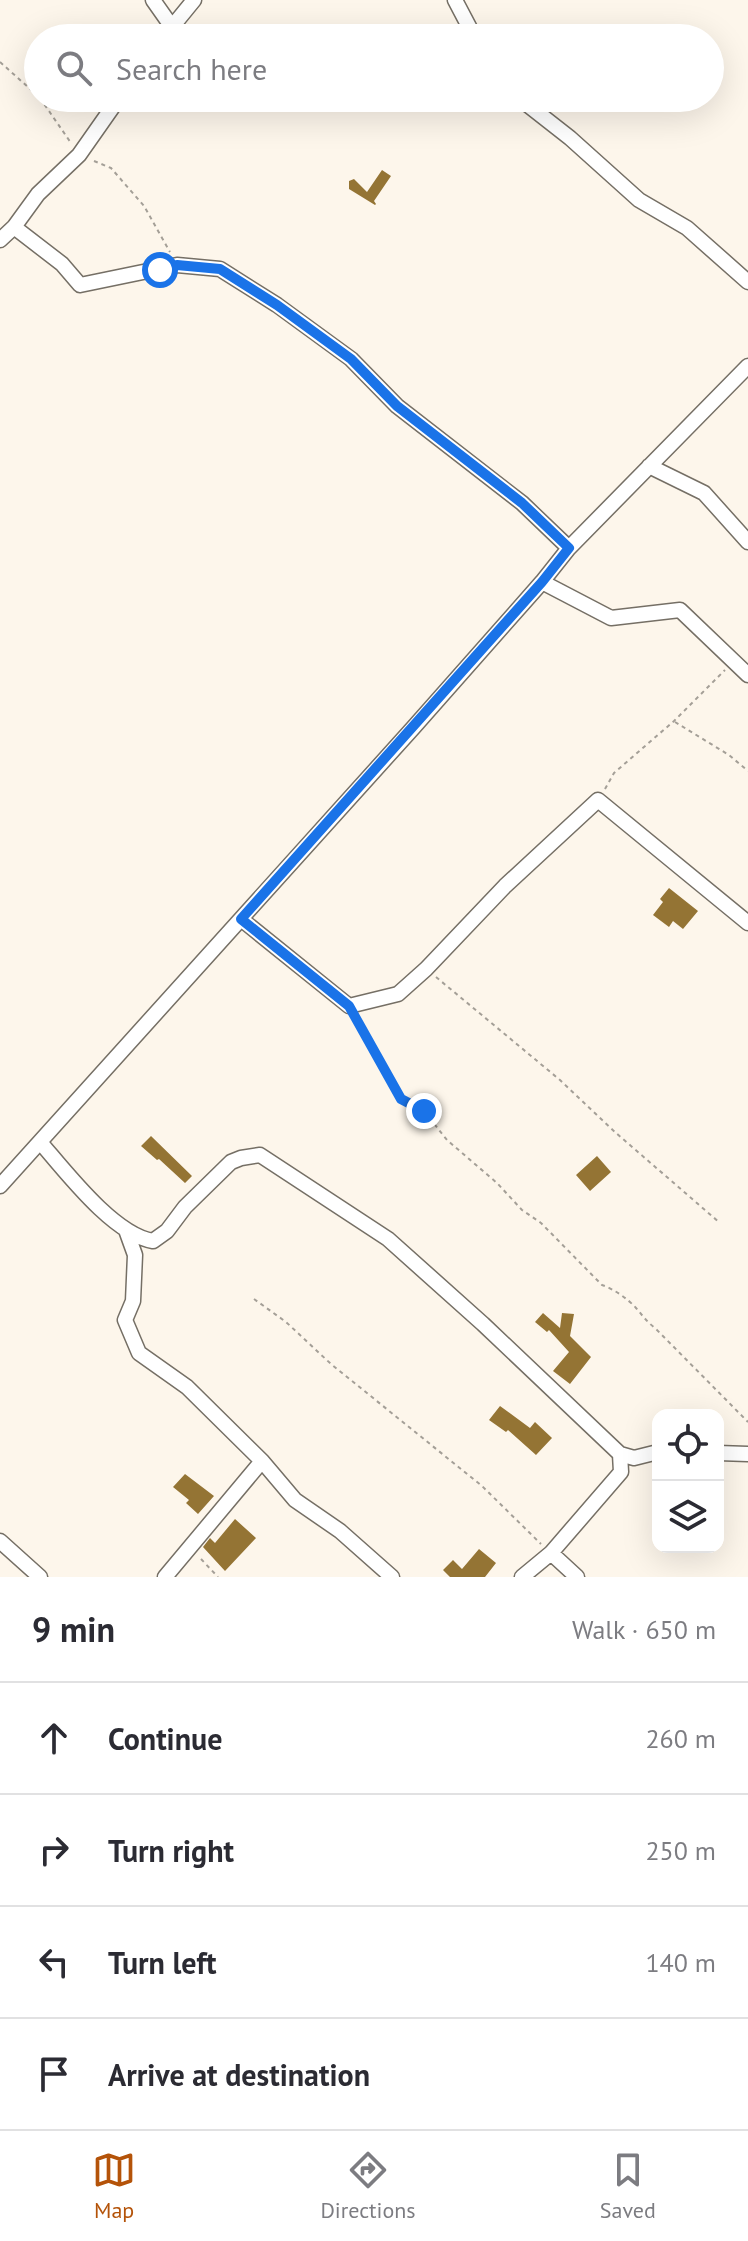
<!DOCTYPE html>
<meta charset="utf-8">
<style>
body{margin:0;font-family:"PT Sans",sans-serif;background:#f2f2f3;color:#2b2b33}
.controls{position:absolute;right:24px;bottom:24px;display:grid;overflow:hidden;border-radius:16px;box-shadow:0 8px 32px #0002}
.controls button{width:72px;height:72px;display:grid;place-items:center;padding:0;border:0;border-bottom:2px solid #e1e1e2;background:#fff;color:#2b2b33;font:40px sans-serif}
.stop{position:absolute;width:24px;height:24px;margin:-18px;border:6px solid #1a73e8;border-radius:50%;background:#fff}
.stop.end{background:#1a73e8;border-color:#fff;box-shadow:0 2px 8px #0008}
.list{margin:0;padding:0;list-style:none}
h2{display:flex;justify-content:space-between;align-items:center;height:104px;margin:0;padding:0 32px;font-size:34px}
h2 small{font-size:26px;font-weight:400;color:#7c7c81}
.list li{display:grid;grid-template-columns:52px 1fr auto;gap:24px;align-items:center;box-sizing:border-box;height:112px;padding:0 32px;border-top:2px solid #e1e1e2}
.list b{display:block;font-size:30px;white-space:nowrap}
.list em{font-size:26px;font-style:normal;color:#7c7c81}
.icon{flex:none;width:44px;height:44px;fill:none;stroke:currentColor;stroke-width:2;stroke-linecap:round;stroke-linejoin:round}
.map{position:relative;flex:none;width:748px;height:1577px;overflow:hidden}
.search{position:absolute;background:#fff;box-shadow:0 8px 32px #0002;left:24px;right:24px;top:24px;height:88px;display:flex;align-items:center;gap:20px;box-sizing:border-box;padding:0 28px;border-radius:44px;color:#7c7c81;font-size:30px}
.sheet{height:552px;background:#fff}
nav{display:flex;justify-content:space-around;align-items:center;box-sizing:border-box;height:112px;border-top:2px solid #e1e1e2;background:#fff;font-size:22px;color:#7c7c81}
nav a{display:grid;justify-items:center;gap:4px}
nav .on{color:#b45309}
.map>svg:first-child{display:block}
.building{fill:#947434}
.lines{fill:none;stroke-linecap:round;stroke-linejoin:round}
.street-casing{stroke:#756f65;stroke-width:17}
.path{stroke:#a49f97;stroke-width:2;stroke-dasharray:4 4;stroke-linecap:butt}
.street{stroke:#fff;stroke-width:14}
.route{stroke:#1a73e8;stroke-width:10}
</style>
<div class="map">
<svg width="748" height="1577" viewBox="0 0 748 1577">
<rect width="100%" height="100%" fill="#fdf6eb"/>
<path class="building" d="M382,170L391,176L374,201L376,204L375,205L349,189V181L354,179L367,192Z
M669,888L698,911L683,929L673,921L669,927L653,915L663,902L660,899Z
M151,1136L192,1176L185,1183L159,1159L157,1160L141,1146Z
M597,1156L611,1172L590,1191L576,1175Z
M543,1313L560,1328L562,1313L574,1314L570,1336L591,1357L570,1384L553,1371L569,1352L549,1330L547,1332L535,1322Z
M500,1406L530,1428L535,1422L552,1438L536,1455L508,1430L506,1432L489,1420Z
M185,1474L214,1496L198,1514L186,1503L189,1500L173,1487Z
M235,1519L256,1538L225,1571L203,1547L210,1538L215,1543Z
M479,1549L496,1563L485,1577H450L443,1570L453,1560L462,1569Z"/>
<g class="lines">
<g class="street-casing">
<path id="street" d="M153,0L172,27
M455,0L475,38
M163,38L194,0
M519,98L570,138L639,200L687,228L748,282
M14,227L62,264L80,285L177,265L220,269L277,305L351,359L397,406L522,503L569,548
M0,240L14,227L38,194L79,155L119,98
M649,466L704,493L748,542
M542,582L611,618L680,610L748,675
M241,919L349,1006L398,994L426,969L505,886L598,800L748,923
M40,1142C66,1172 114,1235 153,1241L167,1231L185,1207L231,1162L241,1158L260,1155L388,1239L483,1324L620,1454L634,1458L658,1452
M0,1186L413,728L542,582L569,548L748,366
M126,1230L135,1255L133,1301L125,1320L139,1353L187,1387L262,1461L295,1500L340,1531L392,1577
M718,1453L748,1454
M0,1541L40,1577
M551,1553L577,1577
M165,1577L262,1461
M522,1577L551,1553L621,1472L620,1454"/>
</g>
<path class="path" d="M0,62L38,96
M40,98L71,143
M94,161L111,168L144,206L170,252
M675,722L729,755L748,771
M605,789L614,773L674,721L725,670
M436,977L560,1080L616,1133L720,1223
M355,1018L401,1099L424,1111L447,1140L497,1183L522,1210L541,1223L602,1285C614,1289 628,1299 636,1308C643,1316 646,1321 655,1328L748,1422
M254,1299L286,1322L331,1364L482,1486L541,1544
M201,1559L218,1577"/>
<use href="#street" class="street"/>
</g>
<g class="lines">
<path class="route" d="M160,270L177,265L220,269L277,305L351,359L397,406L522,503L569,548L542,582L241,919L349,1006L401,1099L424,1111"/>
</g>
</svg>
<div class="controls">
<button><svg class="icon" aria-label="locate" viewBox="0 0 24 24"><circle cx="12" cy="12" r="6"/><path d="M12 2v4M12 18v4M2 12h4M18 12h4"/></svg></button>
<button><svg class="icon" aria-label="layers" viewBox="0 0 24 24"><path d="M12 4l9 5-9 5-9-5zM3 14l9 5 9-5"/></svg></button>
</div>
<div class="stop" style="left:160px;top:270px"></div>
<div class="stop end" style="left:424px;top:1111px"></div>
<div class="search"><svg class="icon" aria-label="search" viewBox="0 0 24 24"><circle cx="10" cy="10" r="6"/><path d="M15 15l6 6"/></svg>Search here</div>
</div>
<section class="sheet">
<h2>9 min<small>Walk · 650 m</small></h2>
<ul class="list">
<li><svg class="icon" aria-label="ahead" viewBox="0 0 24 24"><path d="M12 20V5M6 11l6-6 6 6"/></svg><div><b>Continue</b></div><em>260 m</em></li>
<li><svg class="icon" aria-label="right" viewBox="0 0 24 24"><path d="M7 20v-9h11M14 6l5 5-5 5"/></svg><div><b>Turn right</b></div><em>250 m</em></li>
<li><svg class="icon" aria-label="left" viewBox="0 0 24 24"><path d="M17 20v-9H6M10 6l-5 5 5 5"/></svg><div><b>Turn left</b></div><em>140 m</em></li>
<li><svg class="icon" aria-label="arrive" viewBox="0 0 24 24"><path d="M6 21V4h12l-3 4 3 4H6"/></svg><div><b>Arrive at destination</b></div></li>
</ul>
</section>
<nav>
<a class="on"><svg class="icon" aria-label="map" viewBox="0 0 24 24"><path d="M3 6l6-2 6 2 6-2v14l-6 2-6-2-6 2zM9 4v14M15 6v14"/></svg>Map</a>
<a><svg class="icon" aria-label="directions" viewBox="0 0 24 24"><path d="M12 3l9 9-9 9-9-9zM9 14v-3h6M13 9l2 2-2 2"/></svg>Directions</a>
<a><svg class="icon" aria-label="saved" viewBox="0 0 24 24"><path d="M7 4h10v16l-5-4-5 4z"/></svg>Saved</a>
</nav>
